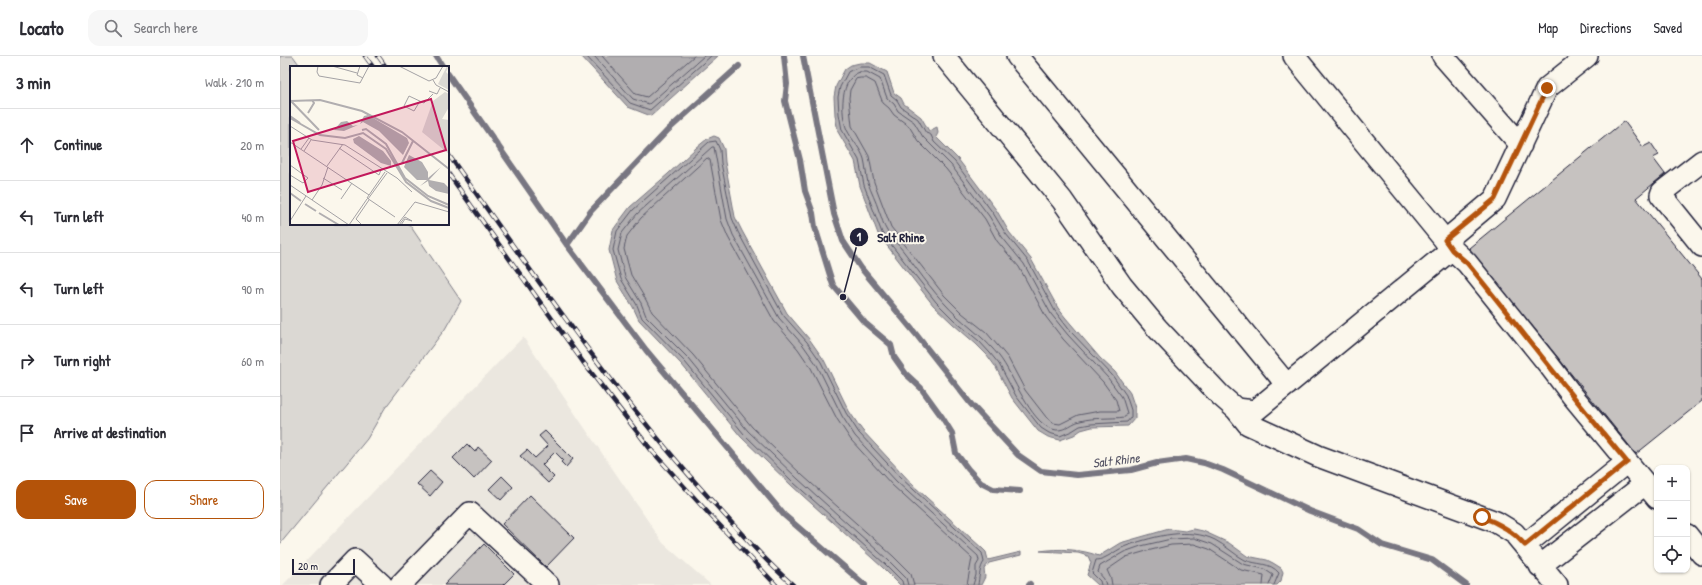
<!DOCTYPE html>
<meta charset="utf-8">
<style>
body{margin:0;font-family:"Patrick Hand",sans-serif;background:#f7f7f7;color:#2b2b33}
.controls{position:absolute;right:12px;bottom:12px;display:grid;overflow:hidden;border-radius:8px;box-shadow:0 1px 3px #0004}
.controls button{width:36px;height:36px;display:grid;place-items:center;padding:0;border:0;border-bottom:1px solid #e1e1e2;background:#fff;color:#2b2b33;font:20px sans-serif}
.scale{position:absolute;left:12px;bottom:10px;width:63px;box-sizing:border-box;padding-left:4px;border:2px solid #22223b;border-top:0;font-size:11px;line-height:14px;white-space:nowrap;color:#22223b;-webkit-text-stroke:3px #fbf7ec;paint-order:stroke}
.stop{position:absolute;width:12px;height:12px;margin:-9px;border:3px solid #b45309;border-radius:50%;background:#fff}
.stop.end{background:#b45309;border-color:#fff;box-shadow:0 1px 4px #0008}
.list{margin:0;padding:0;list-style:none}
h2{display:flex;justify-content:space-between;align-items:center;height:52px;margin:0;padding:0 16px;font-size:17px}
h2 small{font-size:13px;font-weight:400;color:#7c7c81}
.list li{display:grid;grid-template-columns:26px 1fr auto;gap:12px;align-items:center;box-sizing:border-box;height:72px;padding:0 16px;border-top:1px solid #e1e1e2}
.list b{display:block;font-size:15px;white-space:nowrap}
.list em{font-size:13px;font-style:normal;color:#7c7c81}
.actions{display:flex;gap:8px;padding:12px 16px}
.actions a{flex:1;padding:9px 0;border:1px solid #b45309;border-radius:12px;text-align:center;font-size:14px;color:#b45309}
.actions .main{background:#b45309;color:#fff}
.icon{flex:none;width:22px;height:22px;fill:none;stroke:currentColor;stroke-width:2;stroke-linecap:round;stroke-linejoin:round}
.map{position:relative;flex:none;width:1422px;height:529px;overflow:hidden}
header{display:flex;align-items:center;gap:24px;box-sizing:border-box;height:56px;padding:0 20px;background:#fff;border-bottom:1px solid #e1e1e2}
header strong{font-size:19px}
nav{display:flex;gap:22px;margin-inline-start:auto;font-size:14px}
.search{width:280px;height:36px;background:#f7f7f7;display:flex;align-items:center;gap:10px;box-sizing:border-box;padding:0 14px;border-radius:12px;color:#7c7c81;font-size:15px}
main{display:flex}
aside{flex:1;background:#fff}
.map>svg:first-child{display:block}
.built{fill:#ebe7df}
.green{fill:#dbd8d3;stroke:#7e7d87}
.water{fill:#b1aeb0;stroke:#787681}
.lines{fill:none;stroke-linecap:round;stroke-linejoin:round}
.shore{stroke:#5b5a6a;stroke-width:1}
.stream{stroke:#787681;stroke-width:6}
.building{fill:#c6c2c0;stroke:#22223b}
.minor-casing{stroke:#22223b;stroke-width:24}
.minor{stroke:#fbf7ec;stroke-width:21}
.rail-casing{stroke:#22223b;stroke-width:4.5}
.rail{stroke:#fbf7ec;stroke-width:3;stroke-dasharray:9;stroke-linecap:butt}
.route{stroke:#b45309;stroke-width:5}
.labels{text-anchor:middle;stroke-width:4;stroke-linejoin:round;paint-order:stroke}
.water-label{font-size:13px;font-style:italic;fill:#545364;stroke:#fbf7ec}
.inset-river{fill:none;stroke:#b1aeb0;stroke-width:2}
.inset-road{fill:none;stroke:#a4a2a5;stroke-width:1}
.view{fill:#c2185b;fill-opacity:0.15;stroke:#c2185b;stroke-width:2}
.inset-edge{fill:none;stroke:#22223b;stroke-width:2}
.leader{fill:none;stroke:#22223b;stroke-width:1.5}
.callout-dot{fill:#22223b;stroke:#fbf7ec;stroke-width:1.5}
.mark-label{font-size:12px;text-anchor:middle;font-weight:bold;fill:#fff}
.callout-label{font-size:13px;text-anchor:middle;font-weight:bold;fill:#22223b;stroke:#fbf7ec;stroke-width:4;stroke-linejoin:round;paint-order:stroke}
</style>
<header>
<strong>Locato</strong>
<div class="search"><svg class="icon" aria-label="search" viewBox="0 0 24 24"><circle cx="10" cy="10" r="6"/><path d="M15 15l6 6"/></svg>Search here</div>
<nav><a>Map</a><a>Directions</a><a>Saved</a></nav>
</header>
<main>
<aside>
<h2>3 min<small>Walk · 210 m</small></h2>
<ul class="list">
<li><svg class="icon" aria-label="ahead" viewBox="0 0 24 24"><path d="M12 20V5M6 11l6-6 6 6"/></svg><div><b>Continue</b></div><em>20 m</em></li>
<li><svg class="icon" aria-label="left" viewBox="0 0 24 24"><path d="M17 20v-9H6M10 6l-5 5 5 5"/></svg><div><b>Turn left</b></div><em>40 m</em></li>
<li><svg class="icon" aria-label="left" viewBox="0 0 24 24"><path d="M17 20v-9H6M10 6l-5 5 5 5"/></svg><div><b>Turn left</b></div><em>90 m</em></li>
<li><svg class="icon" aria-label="right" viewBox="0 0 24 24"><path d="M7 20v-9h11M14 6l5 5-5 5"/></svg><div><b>Turn right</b></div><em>60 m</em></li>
<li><svg class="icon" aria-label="arrive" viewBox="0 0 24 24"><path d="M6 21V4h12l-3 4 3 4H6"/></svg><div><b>Arrive at destination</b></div></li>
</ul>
<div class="actions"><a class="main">Save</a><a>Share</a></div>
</aside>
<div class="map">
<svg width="1422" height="529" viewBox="0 0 1422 529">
<rect width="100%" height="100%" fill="#fbf7ec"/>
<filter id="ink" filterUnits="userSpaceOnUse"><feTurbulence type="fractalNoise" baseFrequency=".025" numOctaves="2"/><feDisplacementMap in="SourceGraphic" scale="8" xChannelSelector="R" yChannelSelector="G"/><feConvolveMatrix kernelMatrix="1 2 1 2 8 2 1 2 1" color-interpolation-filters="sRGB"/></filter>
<g filter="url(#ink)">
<path class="built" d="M243,281L383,487L431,529H3Z"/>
<path class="green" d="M0,0H13L21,11H11V168H129L181,245L165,273L105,352L87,383L0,488Z"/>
<path class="water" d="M301,0H438L371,60L348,51Z
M580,7H590L607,16L614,37L621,42L624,48L641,61L649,75L657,71L658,77L656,81L678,103L717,155L729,176L751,203L778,252L785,261L820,302L835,316L850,337L855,352V362L848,370L812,371L801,374L794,379L780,384L768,381L758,375L732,342L715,310L707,299L696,288L673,268L653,249L598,178L580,130L575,105L558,76L555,59L554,41L556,30L565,13L571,9Z
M434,80L439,82L444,93L445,106L455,161L462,175L507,257L530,284L544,304L569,355L582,374L635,431L703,493L706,496L708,504L741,496V499L709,507L704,513L705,521L701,529H620L602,511L512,430L461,381L402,309L359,264L353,251L337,225L329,194L333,174L338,167L350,151L388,118L416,92L427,83Z
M889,473L905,475L914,473L923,475L949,487L967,500L987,504L993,507L1001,512L1003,516L1001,525L997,529H818L807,519L811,507L808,500L798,497L760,495C779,492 801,493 819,500L840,487Z"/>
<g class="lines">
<path class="shore" d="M306,0L350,47L370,54L431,0
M314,0L353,43L369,48L424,0
M322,0L356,38L367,41L414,0
M580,11H589L604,19L611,39L617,44L621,51L638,63L646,77L651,79L654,86L675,106L713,157L726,178L748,205L775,255L791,276L832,319L846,339L851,354V361L847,366L811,368L800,370L792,375L780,380L769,377L761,372L736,340L719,308L710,297L699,285L675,265L656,246L602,177L584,129L579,104L562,74L559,58L558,41L560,31L568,16Z
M580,16H587L600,23L607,42L614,48L618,55L634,66L643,81L671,109L709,160L722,181L744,208L771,258L788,279L828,322L842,341L847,357L845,361C830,363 815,361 800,365C789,368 784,377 772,373C749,365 734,319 719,300C706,284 693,274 678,261C657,242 641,218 624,196C618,188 612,183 607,175C603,169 602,162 599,155C596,145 591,136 588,127C586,119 586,111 584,103C581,93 572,84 567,74C560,58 560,21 580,16Z
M581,22H586L595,27L603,47L609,52L614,59L629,70L638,85L666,113L705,163L717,185L739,211L766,261L783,283L823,326L836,344L839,355H820L798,359L780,368L773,367L766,361L745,334L728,302L718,290L706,276L682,257L664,239L611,171L594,126L589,100L572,70L569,42L570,34L576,23Z
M623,529L622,525L605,508L514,427L464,378L405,306L362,262L357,249L341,223L333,194L337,175L353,154L429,86L436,85L440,94L441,107L452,162L458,176L503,259L527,286L541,306L566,357L579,377L620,421L702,497L704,506C700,511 699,522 698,529
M628,529L626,522L608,504L518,423L468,375L409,303L366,260L361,247L345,221L338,194L342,177L357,158L432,91H434L447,163L453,179L499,262L523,289L537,309L562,360L575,380L616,425L698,500L699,505L696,510V519L693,529
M634,529L631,518L613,500L522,419L472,371L413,299L372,256L366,244L351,219L344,193L347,180L361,162L427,102L430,104L441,164L448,181L494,265L518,293L531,312L557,363L571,384L612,429L692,502L687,529
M821,529L820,525L812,517L816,504C826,504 838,492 849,489C875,480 909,471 935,484C945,489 955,499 965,504C977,509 990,506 999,517L994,529
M826,529L824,523L818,516L820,510L844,496L861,490L891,483L914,482L932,488L963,508L984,513L993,519L989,529
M832,529L831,523L827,514L846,501L863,496L891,489L914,488L929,493L961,514L984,519L983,529"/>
<path class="stream" d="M156,0L163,11
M504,0L507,28L505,45L520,104L525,135L533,157L535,171L553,229L585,267L611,289L614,301L626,318L641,332L662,361L672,377L676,397L688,413L701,427L713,433L740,435
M523,0L554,158L563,185L581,212L635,277L690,347L738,399L761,415L797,419L851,414L877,407L906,403L924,407L943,414L1030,455L1078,473L1102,489L1152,504L1186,529
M168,18L287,189L366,294L504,459L585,529
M287,189L311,155L388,74L459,10
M749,529L750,528"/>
</g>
<path class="building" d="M1344,65L1363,91L1371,87L1379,99L1373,102L1385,118L1356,142L1422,223V345L1356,398L1189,192Z
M265,375L293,403L286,411L281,406L283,404L275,396L262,409L274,421L268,427L240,400L247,394L255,402L268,390L259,380Z
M187,388L195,396L198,391L212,404L194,423L173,402Z
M150,415L162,426L150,440L137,428Z
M222,420L233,431L221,444L209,433Z
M250,439L294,482L266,511L222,468Z
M204,488L234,518L223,529H164Z"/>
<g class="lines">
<g class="minor-casing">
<path id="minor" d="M664,0L782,144L842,230L877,272L940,339L956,353L968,368L1038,400L1216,466L1234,477L1277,529
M737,0L1007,329
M1014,0L1172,193L1187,207L1269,309L1291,338L1377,442
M1163,0L1241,89
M1422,105L1382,136L1381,139L1422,190
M1165,185L1215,143L1267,32L1307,0
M956,353L975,355L1172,193
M1407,479L1422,498
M1245,489L1347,406
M1260,510L1365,428
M51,529L75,504L102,529
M120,529L190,457L268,529"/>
</g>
<use href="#minor" class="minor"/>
<g class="rail-casing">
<path id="rail" d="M85,0L93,11
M98,0L106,11
M168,98C250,213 329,330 423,435C452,467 481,501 513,529
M168,117L303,306L372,395L430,459L496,529"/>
</g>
<use href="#rail" class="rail"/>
</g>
</g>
<g class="lines" filter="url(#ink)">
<path class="route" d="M1202,461C1219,467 1233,475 1245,489L1347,406C1292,341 1241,273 1187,207L1172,194L1165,184L1215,143L1267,32"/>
</g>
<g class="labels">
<g class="water-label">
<text transform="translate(836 404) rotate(-7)" y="5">Salt Rhine</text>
</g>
</g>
<g transform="translate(10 10)">
<rect width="159" height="159" fill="#fbf7ec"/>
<path d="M157,0H159L156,6L159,9V24L148,18ZM155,26L159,28V41L152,53L159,54V88L132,66L143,35Z" fill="#dbd8d3"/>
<path d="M78,49L117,72L119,77L113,89L89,65L73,56L70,58L74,50ZM57,55L63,60L68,59L54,65L44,64L51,56ZM69,70L93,85L101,95V100L91,97L64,77L63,73ZM119,89L132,96L138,106V112L151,101L139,114L154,117L159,122V128L146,125L139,120L138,115L130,120L137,114H127L114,101Z" fill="#b1aeb0"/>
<path class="inset-river" d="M0,34L29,64M1,35L30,34L72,45L112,66L159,103M18,47L24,37L22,34M0,50L10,57M0,52L30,69L55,72L73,67L96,83L116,116L141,135L159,142M72,64L76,63L96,78L115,112L138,130L159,139M112,97L123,75M0,127L11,135M15,138L26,145M29,147L49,159"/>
<path class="inset-road" d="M28,0L27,6L29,10L70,17L79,0M42,0L67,7M70,0L67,9L73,12M109,0L139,15L146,12L153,0M143,14L146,19L159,26M139,25L147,28L150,22M130,35L124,45L114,40L119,30L134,37L143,28M0,60L22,74L55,79L107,112L122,126M0,76L79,129M49,82L89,109L91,104M11,83L19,72M14,85L21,74M37,100L53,78M95,106L77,132L105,151M0,109L13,117L18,112L0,99M33,112L52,124M0,119L59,159M51,133L62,117M78,133L97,107M22,134L32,119L38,101M0,155L16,130M59,159L77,133M72,159L66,153L79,134M107,159L125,136L159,146M109,159L115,151L122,155L115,153L111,159"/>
<path class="view" d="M141,33L156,84L18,126L3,75Z"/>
<rect width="159" height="159" class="inset-edge"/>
</g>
<path class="leader" d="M563 241L579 181"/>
<g class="callout-dot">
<circle cx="563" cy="241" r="4"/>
<circle cx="579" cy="181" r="10"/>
</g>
<g class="mark-label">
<text x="579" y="185">1</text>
</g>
<g class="callout-label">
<text x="621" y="186">Salt Rhine</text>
</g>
</svg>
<div class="controls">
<button>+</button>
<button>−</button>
<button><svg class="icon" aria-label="locate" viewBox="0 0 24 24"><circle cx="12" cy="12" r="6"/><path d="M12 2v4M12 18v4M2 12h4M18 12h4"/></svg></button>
</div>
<div class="scale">20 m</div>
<div class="stop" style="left:1202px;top:461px"></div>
<div class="stop end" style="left:1267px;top:32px"></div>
</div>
</main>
